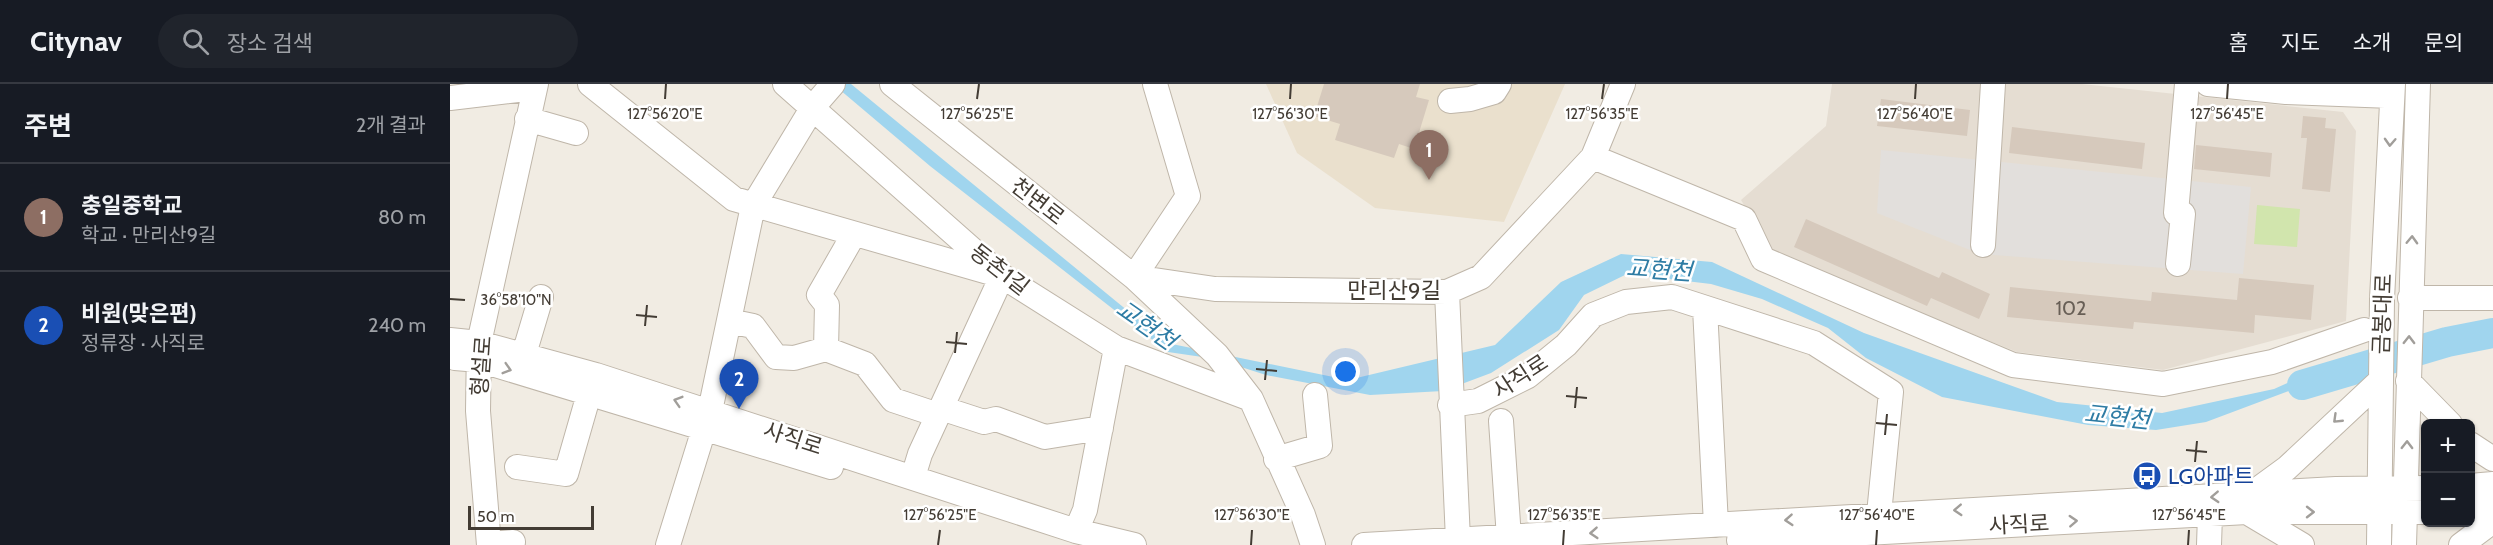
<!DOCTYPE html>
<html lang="ko">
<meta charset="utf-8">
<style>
body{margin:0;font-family:Cabin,"Noto Sans KR",sans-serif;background:#20242c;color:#f1f3f6}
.controls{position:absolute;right:18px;bottom:18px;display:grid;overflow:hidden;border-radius:9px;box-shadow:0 2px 4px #0004}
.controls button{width:54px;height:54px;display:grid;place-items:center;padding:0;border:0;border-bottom:2px solid #363941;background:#171b24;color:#f1f3f6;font:30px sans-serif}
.scale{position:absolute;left:18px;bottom:15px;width:126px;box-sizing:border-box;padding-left:6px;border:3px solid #433c34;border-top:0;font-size:16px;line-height:21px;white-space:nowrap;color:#433c34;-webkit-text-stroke:4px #fff;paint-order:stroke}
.you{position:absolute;left:896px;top:288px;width:21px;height:21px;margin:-15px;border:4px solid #fff;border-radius:50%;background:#1a73e8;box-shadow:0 0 0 9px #1a73e833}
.badge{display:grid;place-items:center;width:39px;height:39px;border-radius:50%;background:#0f766e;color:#fff;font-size:20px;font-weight:700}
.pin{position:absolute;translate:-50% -50px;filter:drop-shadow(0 2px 3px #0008)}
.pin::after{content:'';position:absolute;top:32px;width:21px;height:18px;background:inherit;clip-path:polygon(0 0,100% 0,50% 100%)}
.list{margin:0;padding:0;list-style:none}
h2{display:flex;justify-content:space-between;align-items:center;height:78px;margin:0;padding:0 24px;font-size:26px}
h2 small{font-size:20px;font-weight:400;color:#9ea1a6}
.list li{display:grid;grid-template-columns:39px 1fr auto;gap:18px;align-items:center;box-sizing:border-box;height:108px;padding:0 24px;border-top:2px solid #363941}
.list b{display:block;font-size:22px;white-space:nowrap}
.list p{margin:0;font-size:20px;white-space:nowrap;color:#9ea1a6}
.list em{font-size:20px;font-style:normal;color:#9ea1a6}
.icon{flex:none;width:33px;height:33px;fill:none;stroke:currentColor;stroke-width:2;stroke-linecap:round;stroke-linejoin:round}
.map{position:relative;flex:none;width:2043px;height:461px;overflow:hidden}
header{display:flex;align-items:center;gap:36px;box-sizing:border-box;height:84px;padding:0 30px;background:#171b24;border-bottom:2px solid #363941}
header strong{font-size:28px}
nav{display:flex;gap:33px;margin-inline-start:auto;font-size:21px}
.search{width:420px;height:54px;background:#20242c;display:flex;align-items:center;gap:15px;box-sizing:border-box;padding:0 21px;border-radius:33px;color:#9ea1a6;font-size:22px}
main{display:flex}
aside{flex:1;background:#171b24}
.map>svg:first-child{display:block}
.residential{fill:#e5ddd2}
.education{fill:#eae0cd}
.green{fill:#d1e5ad}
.parking{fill:#e2dfdc}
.water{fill:#a0d5ee}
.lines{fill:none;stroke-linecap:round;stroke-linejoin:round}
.river{stroke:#a0d5ee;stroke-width:30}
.building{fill:#d6c9bc}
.minor-casing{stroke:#bfb6a9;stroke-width:26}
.minor{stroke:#fff;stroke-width:24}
.oneway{stroke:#a19e9a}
.ticks{fill:none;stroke:#433c34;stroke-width:2}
.labels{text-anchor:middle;stroke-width:5;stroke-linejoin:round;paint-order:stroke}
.number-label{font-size:20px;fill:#685f56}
.street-label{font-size:22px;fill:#433c34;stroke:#fff}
.transit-label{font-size:22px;fill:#164399;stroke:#fff;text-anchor:start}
.water-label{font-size:24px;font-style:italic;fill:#2e7ca4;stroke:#fff}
.ticks-label{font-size:15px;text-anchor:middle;fill:#433c34;stroke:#fff;stroke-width:5;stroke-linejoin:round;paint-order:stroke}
</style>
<header>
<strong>Citynav</strong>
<div class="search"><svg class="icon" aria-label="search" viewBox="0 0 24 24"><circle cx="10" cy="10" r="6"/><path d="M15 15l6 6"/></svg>장소 검색</div>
<nav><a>홈</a><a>지도</a><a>소개</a><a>문의</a></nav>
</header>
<main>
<aside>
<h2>주변<small>2개 결과</small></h2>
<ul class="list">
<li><span class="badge" style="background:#8d6e63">1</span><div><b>충일중학교</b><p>학교 · 만리산9길</p></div><em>80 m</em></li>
<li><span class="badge" style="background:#1a4fb4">2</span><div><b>비원(맞은편)</b><p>정류장 · 사직로</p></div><em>240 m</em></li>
</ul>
</aside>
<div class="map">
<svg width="2043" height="461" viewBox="0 0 2043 461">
<rect width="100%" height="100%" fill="#f1ece3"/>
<path class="residential" d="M1382,0H1632L1893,28L1906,47L1896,237L1713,286L1567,268L1323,169L1291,116L1376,42Z"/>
<path class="education" d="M816,0H1115L1054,138L925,124L847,69Z"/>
<path class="green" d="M1807,121L1850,125L1847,163L1804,160Z"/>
<path class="parking" d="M1431,66L1801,103L1793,190L1530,170L1427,129Z"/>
<path class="water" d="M383,0H401L717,259L898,296L1045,261L1111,198L1171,170L1262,178L1414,249L1607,318L1712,329L1824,305L1900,271L1887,295L1855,301L1756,338L1706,346L1638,341L1492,313L1416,274L1378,244L1312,215L1261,200L1177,190L1134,211L1109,246L1041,289L993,307L920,311L816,291L766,275L718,268L480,82Z"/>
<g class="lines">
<path class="river" d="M1852,301L1997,258L2043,249"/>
</g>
<path class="building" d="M874,0H970L966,13L979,16L964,65L949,60L944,74L885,56L890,40L864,32Z
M1431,15L1520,26L1517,52L1427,42Z
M1853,32L1876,34L1875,44L1886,45L1880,108L1852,105L1857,54H1851Z
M1562,43L1695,59L1692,85L1559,69Z
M1746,61L1822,69L1820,93L1744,85Z
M1356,135L1489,194L1492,188L1540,210L1529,235L1481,214L1477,222L1344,163Z
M1789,194L1864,201L1861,236L1805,231L1804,249L1684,238L1683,245L1557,233L1560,203L1701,217L1702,208L1787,216Z"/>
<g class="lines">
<g class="minor-casing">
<path id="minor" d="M140,0L284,115L552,192L470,370L463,393
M335,0L552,192L666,264L801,315
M442,0L684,193L767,271L801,315L853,431L863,461
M705,0L738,112L684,193L765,205L997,208L1031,193L1143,73L1173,0
M1758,0L1836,8L1942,12
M0,14L85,4
M1000,17L1020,15L1044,8L1049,0
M77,35L126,49
M1143,73L1294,135L1313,175L1563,281L1713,300L1822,278L1914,246
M1726,129L1737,0
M1533,161L1543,0
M1728,180L1733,130
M997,208L1008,456
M1960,214H2043
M1255,224L1266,441
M279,237L303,242L326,273L344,274L376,265L377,221L369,211L404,150
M0,256L29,259L146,291L626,447L684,461
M376,265L415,280L443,316L488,331
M74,270L91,213
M5,274L29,276L381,383
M1958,297L2000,340
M1000,321L1028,317L1078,292L1116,261L1143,231L1176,218L1222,213L1364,259L1441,308L1429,430
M491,324L534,338L546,335L595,353L651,344
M260,327L303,122L363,23L383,0
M1051,337L1059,454
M2020,360L2043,375
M826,375L870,362L865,311
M67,383L116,390L139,310
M2020,402L2043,400
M1800,411L1837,384L1931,296
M2020,424L2043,422
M1800,430L1852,461
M626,447L635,426L666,264
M1289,456L1797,428H1976
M39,460L63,458
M39,461L28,327L29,259L86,0
M218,461L254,345
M914,461L1886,405L1976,404
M1759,461L1760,431
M1929,461L1932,215L1943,0
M1954,461L1968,0
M2011,461L2043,437"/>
</g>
<use href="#minor" class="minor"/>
</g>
<defs><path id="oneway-chevron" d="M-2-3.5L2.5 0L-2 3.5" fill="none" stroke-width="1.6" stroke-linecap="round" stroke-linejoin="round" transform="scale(1.5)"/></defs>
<g class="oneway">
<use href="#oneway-chevron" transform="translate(1940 58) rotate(93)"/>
<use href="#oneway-chevron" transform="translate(1962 156) rotate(-88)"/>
<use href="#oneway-chevron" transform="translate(1959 256) rotate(-89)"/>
<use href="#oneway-chevron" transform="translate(57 285) rotate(17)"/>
<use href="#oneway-chevron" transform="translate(228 317) rotate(-163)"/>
<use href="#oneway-chevron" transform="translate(1887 335) rotate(136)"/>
<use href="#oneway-chevron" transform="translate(1957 361) rotate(-89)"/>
<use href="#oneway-chevron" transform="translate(1765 413) rotate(177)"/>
<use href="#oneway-chevron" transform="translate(1508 426) rotate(177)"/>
<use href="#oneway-chevron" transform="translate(1860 428)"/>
<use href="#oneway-chevron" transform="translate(1339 436) rotate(176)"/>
<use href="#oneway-chevron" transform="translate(1623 437) rotate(-3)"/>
<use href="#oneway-chevron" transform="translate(1144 449) rotate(176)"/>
</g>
<path class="ticks" d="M215,15L216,0M527,15L529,0M840,15L841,0M1152,15L1154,0M1465,15L1466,0M1777,15L1778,0M0,215L15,216M186,231L207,233M195,242L197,221M496,258L517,260M505,269L507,248M806,285L827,287M815,296L817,276M1116,312L1137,314M1125,324L1127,303M1426,339L1447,341M1435,351L1437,330M1736,366L1757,368M1745,378L1747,357M488,461L490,446M801,461L802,446M1113,461L1114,446M1426,461L1427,446M1738,461L1739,446"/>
<defs>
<g id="bus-disc" transform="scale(1.5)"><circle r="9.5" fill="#1a4fb4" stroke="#fff"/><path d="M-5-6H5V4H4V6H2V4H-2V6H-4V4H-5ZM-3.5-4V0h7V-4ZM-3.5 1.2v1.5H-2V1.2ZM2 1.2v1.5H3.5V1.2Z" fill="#fff"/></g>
</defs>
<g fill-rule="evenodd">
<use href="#bus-disc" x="1697" y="392"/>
</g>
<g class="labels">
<g class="number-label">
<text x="1621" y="231">102</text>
</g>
<g class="street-label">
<text transform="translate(588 117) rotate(38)" y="8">천변로</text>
<text transform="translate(550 185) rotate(38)" y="8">동촌1길</text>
<text x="944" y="214">만리산9길</text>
<text transform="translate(1932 230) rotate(-88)" y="8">금봉대로</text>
<text transform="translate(31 282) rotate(-86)" y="8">형설로</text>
<text transform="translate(1070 292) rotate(-33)" y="8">사직로</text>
<text transform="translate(343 354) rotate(18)" y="8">사직로</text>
<text transform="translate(1569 440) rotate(-3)" y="8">사직로</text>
</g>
<g class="transit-label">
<text x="1718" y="400">LG아파트</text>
</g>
<g class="water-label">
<text transform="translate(1209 186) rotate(4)" y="8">교현천</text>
<text transform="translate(696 241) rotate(35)" y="8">교현천</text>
<text transform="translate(1667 333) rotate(6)" y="8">교현천</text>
</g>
</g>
<g class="ticks-label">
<text x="215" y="35">127°56'20"E</text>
<text x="527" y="35">127°56'25"E</text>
<text x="840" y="35">127°56'30"E</text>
<text x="1152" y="35">127°56'35"E</text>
<text x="1465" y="35">127°56'40"E</text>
<text x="1777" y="35">127°56'45"E</text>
<text x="66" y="221">36°58'10"N</text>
<text x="490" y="436">127°56'25"E</text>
<text x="802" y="436">127°56'30"E</text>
<text x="1114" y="436">127°56'35"E</text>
<text x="1427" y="436">127°56'40"E</text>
<text x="1739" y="436">127°56'45"E</text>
</g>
</svg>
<div class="controls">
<button>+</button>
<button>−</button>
</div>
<div class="scale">50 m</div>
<div class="you"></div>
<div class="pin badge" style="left:979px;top:96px;background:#8d6e63">1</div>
<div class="pin badge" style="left:289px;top:325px;background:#1a4fb4">2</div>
</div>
</main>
